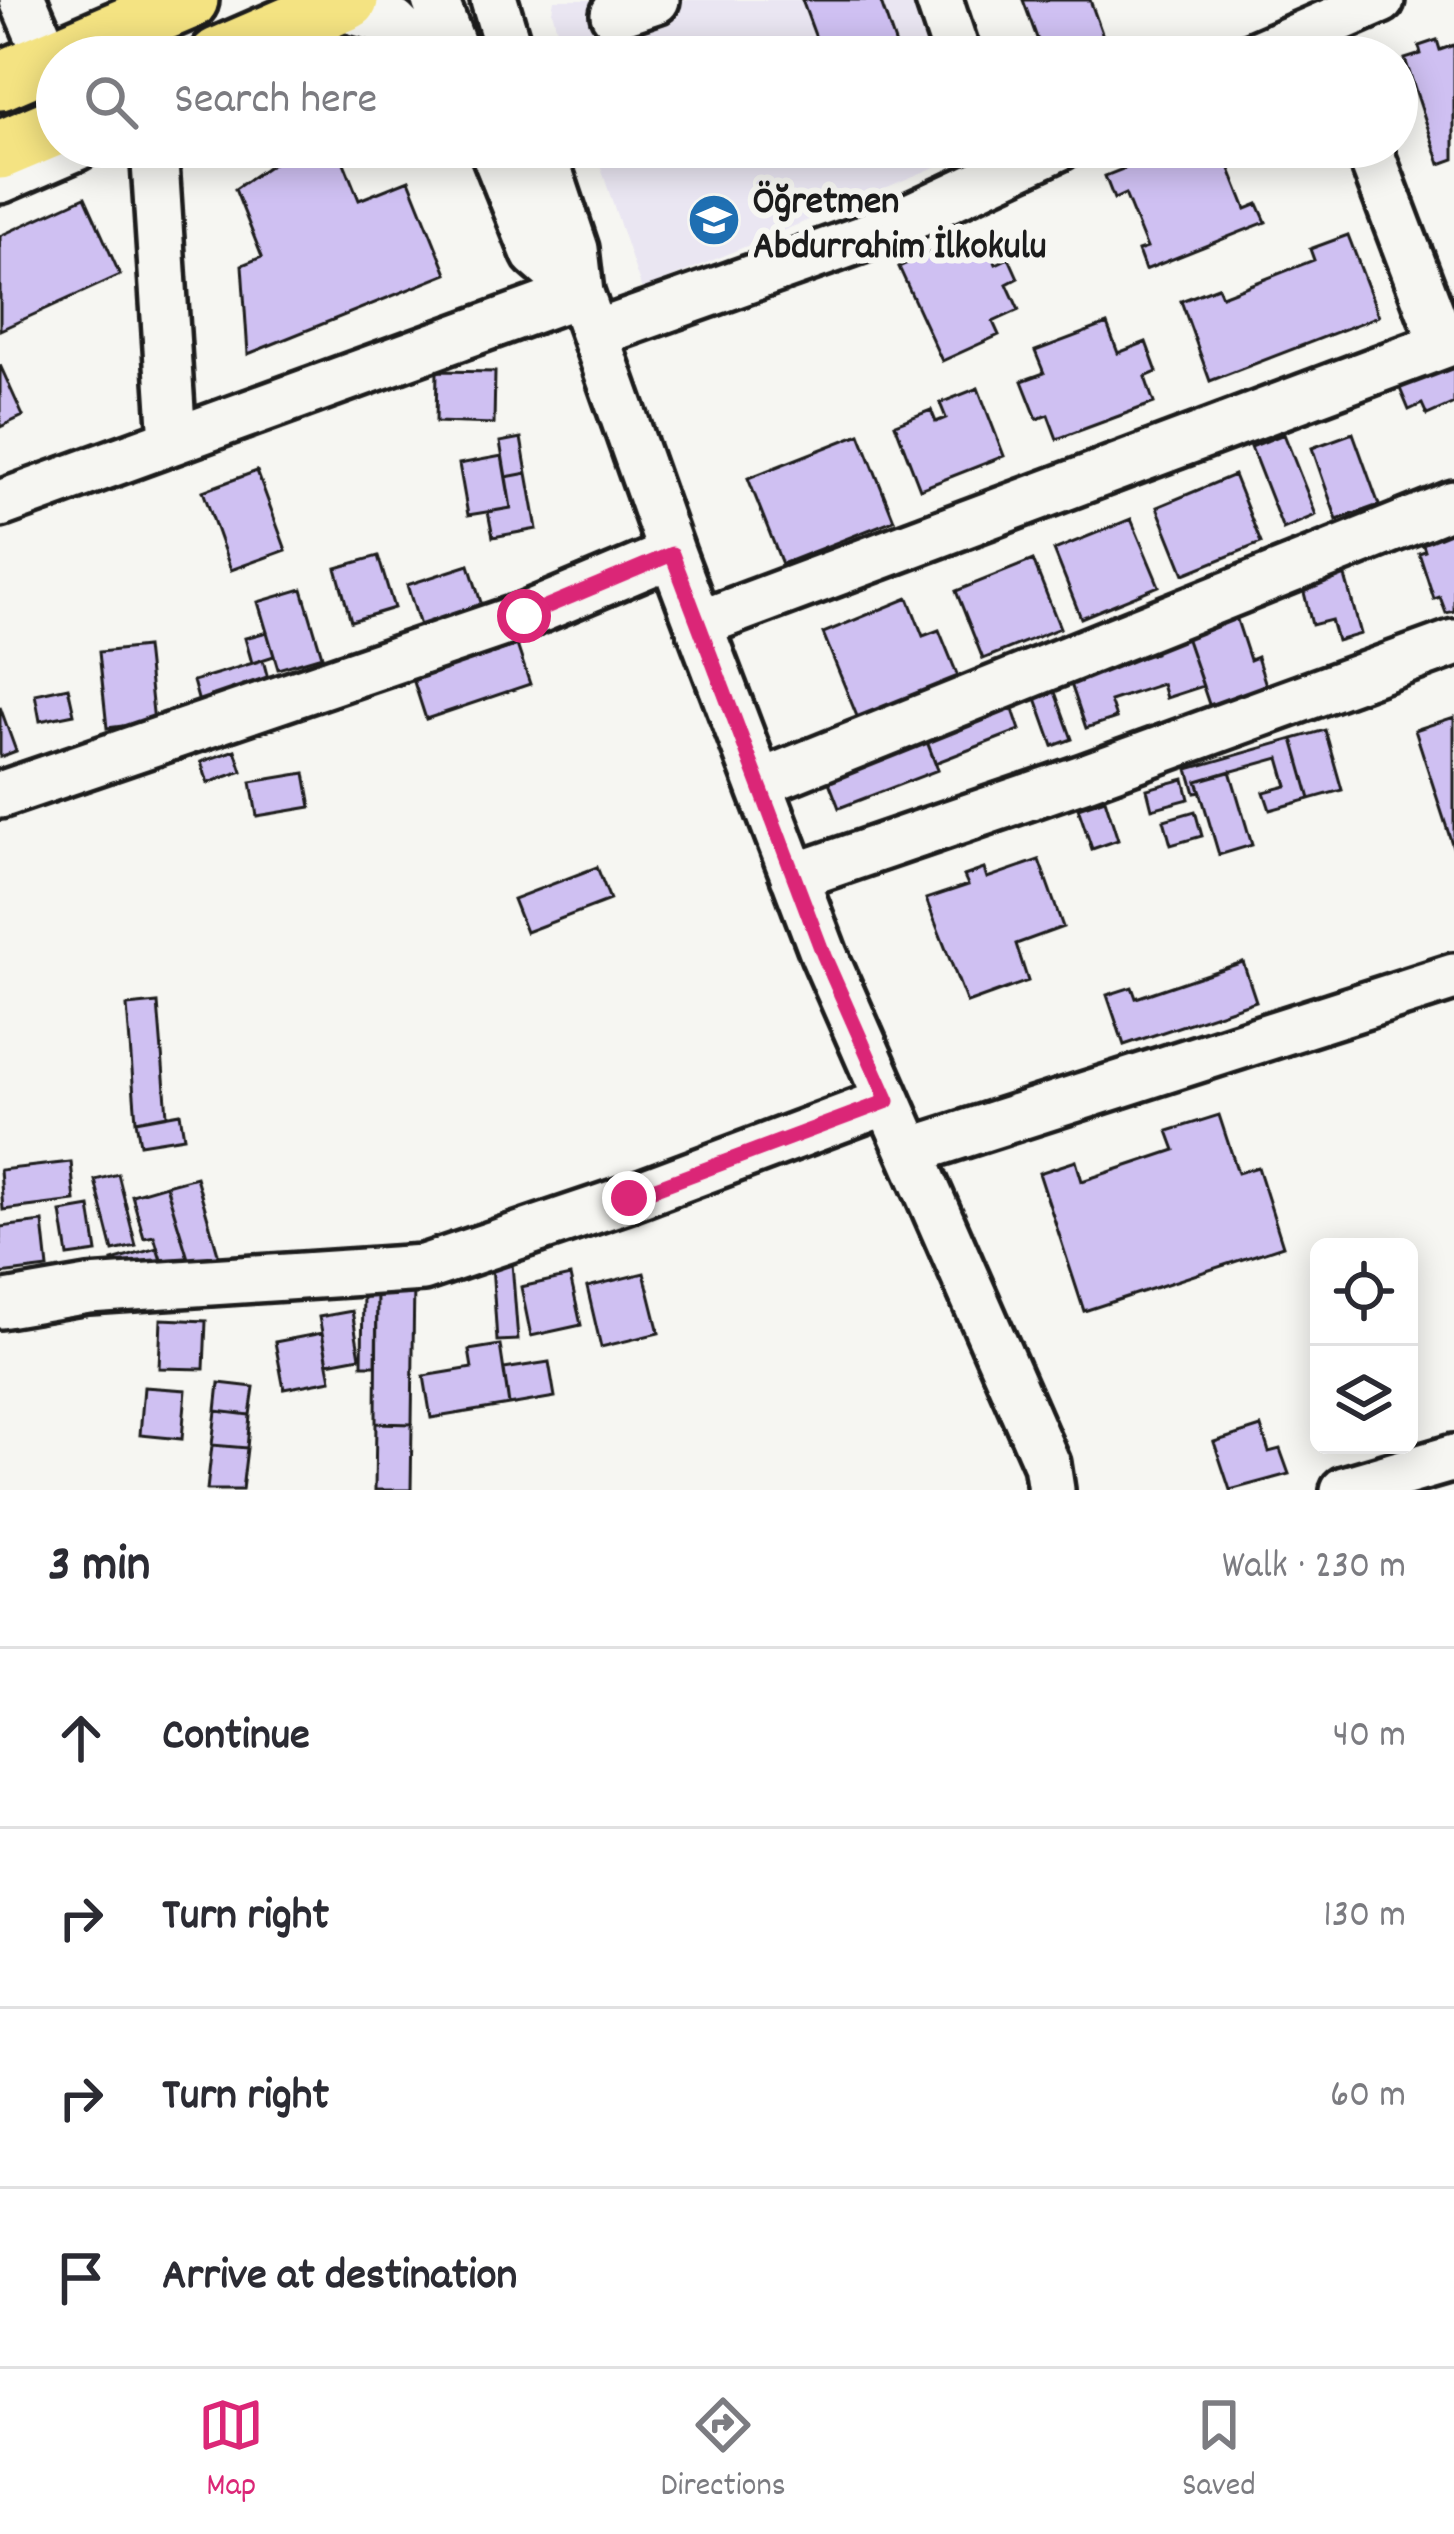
<!DOCTYPE html>
<meta charset="utf-8">
<style>
body{margin:0;font-family:Dekko,sans-serif;background:#f2f2f3;color:#2b2b33}
.controls{position:absolute;right:36px;bottom:36px;display:grid;overflow:hidden;border-radius:18px;box-shadow:0 6px 30px #0003}
.controls button{width:108px;height:108px;display:grid;place-items:center;padding:0;border:0;border-bottom:3px solid #e1e1e2;background:#fff;color:#2b2b33;font:60px sans-serif}
.stop{position:absolute;width:36px;height:36px;margin:-27px;border:9px solid #db2777;border-radius:50%;background:#fff}
.stop.end{background:#db2777;border-color:#fff;box-shadow:0 3px 12px #0008}
.list{margin:0;padding:0;list-style:none}
h2{display:flex;justify-content:space-between;align-items:center;height:156px;margin:0;padding:0 48px;font-size:51px}
h2 small{font-size:39px;font-weight:400;color:#7c7c81}
.list li{display:grid;grid-template-columns:78px 1fr auto;gap:36px;align-items:center;box-sizing:border-box;height:180px;padding:0 48px;border-top:3px solid #e1e1e2}
.list b{display:block;font-size:45px;white-space:nowrap}
.list em{font-size:39px;font-style:normal;color:#7c7c81}
.icon{flex:none;width:66px;height:66px;fill:none;stroke:currentColor;stroke-width:2;stroke-linecap:round;stroke-linejoin:round}
.map{position:relative;flex:none;width:1454px;height:1490px;overflow:hidden}
.search{position:absolute;background:#fff;box-shadow:0 6px 30px #0003;left:36px;right:36px;top:36px;height:132px;display:flex;align-items:center;gap:30px;box-sizing:border-box;padding:0 42px;border-radius:66px;color:#7c7c81;font-size:45px}
.sheet{height:876px;background:#fff}
nav{display:flex;justify-content:space-around;align-items:center;box-sizing:border-box;height:168px;border-top:3px solid #e1e1e2;background:#fff;font-size:33px;color:#7c7c81}
nav a{display:grid;justify-items:center;gap:6px}
nav .on{color:#db2777}
.map>svg:first-child{display:block}
.built{fill:#eae6f2}
.building{fill:#cfc0f2;stroke:#1c1c1c;stroke-width:3}
.lines{fill:none;stroke-linecap:round;stroke-linejoin:round}
.minor-casing{stroke:#1c1c1c;stroke-width:54}
.major-casing{stroke:#1c1c1c;stroke-width:66}
.minor{stroke:#f6f6f2;stroke-width:45}
.major{stroke:#f4e382;stroke-width:57}
.route{stroke:#db2777;stroke-width:15}
.labels{text-anchor:middle;stroke-width:12;stroke-linejoin:round;paint-order:stroke}
.poi-label{font-size:39px;font-weight:bold;fill:#1c1c1c;stroke:#f6f6f2;text-anchor:start}
</style>
<div class="map">
<svg width="1454" height="1490" viewBox="0 0 1454 1490">
<rect width="100%" height="100%" fill="#f6f6f2"/>
<filter id="ink" filterUnits="userSpaceOnUse"><feTurbulence type="fractalNoise" baseFrequency=".00833" numOctaves="2"/><feDisplacementMap in="SourceGraphic" scale="24" xChannelSelector="R" yChannelSelector="G"/><feConvolveMatrix kernelMatrix="1 2 1 2 8 2 1 2 1" color-interpolation-filters="sRGB"/></filter>
<g filter="url(#ink)">
<path class="built" d="M554,0H928L947,57H564L552,11Z
M594,147H977L978,149L642,290Z"/>
<path class="building" d="M802,0H880L900,57H823Z
M1023,0H1090L1103,36L1044,57Z
M1437,40L1440,50L1454,45V159L1440,164L1405,59L1421,54L1419,46Z
M1178,147H1233L1224,154L1246,209L1258,204L1266,222L1145,270L1138,251L1147,248L1125,194L1114,199L1105,176Z
M338,148L359,200L409,180L447,274L248,354L242,265L262,257L235,189L279,159Z
M85,197L120,275L0,330V236Z
M1348,235L1379,316L1210,381L1181,301L1218,287L1222,296L1314,260L1310,249Z
M985,239L996,264L1009,258L1018,278L1007,284L1019,310L993,322L999,335L942,361L899,267L951,243L956,253Z
M1107,324L1118,353L1146,342L1157,372L1145,377L1154,403L1057,439L1048,415L1037,419L1022,381L1044,373L1035,351Z
M1454,361V403L1427,415L1422,404L1409,410L1396,379Z
M0,365L23,416L0,427Z
M437,371L495,372L494,424L436,422Z
M978,388L1004,456L920,489L895,424L931,410L936,422L946,418L940,403Z
M1353,433L1379,505L1337,520L1312,448Z
M860,434L894,520L782,564L748,478Z
M1284,434L1316,515L1283,529L1251,447Z
M521,438L527,473L506,477L500,442Z
M502,456L511,508L468,515L459,464Z
M257,471L286,550L231,570L203,491Z
M527,473L537,529L493,537L488,512L511,508L506,477Z
M1234,475L1261,543L1184,574L1157,507Z
M1131,519L1159,586L1081,618L1054,550Z
M1454,525V611L1446,613L1440,597L1434,599L1419,553L1425,551L1420,535Z
M378,556L394,608L351,621L336,568Z
M1033,560L1060,628L983,659L956,591Z
M469,565L485,615L423,635L407,585Z
M1343,569L1361,634L1337,641L1331,620L1312,625L1301,580Z
M302,589L322,656L278,669L258,602Z
M908,598L923,636L939,630L961,684L861,726L823,633Z
M1236,617L1250,660L1257,657L1268,691L1211,710L1185,634Z
M267,632L274,656L252,663L245,638Z
M1185,634L1203,686L1166,698L1162,684L1110,701L1116,718L1086,728L1067,672L1137,640L1143,657L1155,653L1153,645Z
M517,645L530,684L426,719L413,679Z
M146,647L154,722L107,728L99,652Z
M263,660L271,690L201,710L193,681Z
M1051,681L1072,739L1053,746L1032,687Z
M68,687L74,714L40,721L35,694Z
M1009,698L1020,730L935,763L923,731Z
M0,707L16,751L0,757Z
M1454,717V850L1415,730Z
M1325,730L1342,790L1310,799L1293,739Z
M923,731L938,770L839,808L824,769Z
M1293,739L1310,799L1270,810L1264,792L1287,786L1279,758L1197,781L1201,792L1195,793L1188,769Z
M235,750L242,771L208,783L201,762Z
M1230,771L1252,845L1219,855L1197,781Z
M305,773L311,807L257,816L251,782Z
M1184,779L1189,799L1152,809L1147,789Z
M1105,799L1118,840L1092,849L1078,808Z
M1195,811L1202,836L1171,845L1164,820Z
M1039,860L1063,927L1016,944L1028,981L967,1003L926,899L968,885L964,876L984,869L987,878Z
M597,867L610,900L526,932L513,899Z
M1243,962L1256,1001L1124,1045L1107,995L1132,987L1136,998Z
M158,1003L167,1115L136,1121L127,1006Z
M180,1113L184,1137L140,1144L136,1121Z
M1219,1115L1238,1173L1258,1167L1283,1246L1084,1311L1039,1173L1076,1161L1082,1181L1175,1150L1168,1131Z
M71,1162L75,1201L3,1210L0,1170Z
M118,1174L136,1246L113,1251L95,1180Z
M196,1177L219,1257L190,1265L166,1185Z
M166,1185L190,1265L165,1273L154,1236L144,1238L132,1195Z
M90,1207L97,1252L68,1256L61,1212Z
M43,1222L48,1268L0,1274V1227Z
M157,1248L165,1273L119,1286L112,1261Z
M512,1263L518,1340L497,1341L492,1264Z
M644,1273L659,1333L601,1347L587,1287Z
M570,1276L581,1325L531,1336L521,1287Z
M414,1282L412,1424L376,1423L377,1289Z
M377,1289L376,1365H362L363,1291Z
M352,1311L360,1357L328,1363L319,1317Z
M161,1319L206,1321L204,1369L159,1368Z
M322,1333L331,1380L284,1389L275,1342Z
M500,1345L509,1405L431,1418L424,1376L472,1368L469,1350Z
M549,1362L555,1397L509,1405L504,1369Z
M219,1383L254,1387L250,1415L216,1411Z
M144,1387L186,1390L182,1439L140,1435Z
M216,1411L250,1415L247,1448L212,1445Z
M376,1423L412,1424L411,1490H375Z
M1261,1427L1269,1452L1280,1449L1289,1474L1230,1490L1214,1442Z
M212,1445L247,1448L242,1490H207Z"/>
<g class="lines">
<g class="minor-casing">
<path id="minor" d="M23,0L49,60
M435,0L457,57
M494,0L511,57
M939,0L958,57
M335,6L394,23L428,57
M614,14L656,0
M1250,57L1381,0
M154,147L173,441
M492,147L535,254L580,293
M541,147L575,249L580,293L672,554L824,955L1047,1464L1051,1490
M1368,147L1443,345
M0,180L77,147
M595,334L862,239L1059,147
M0,504L580,293
M699,624L1454,341
M760,783L1454,504
M0,795L524,616L672,554
M794,877L1086,777L1454,643
M911,1151L1454,977
M0,1305L88,1290L423,1268L630,1198L888,1101
M1344,1490L1454,1458"/>
</g>
<g class="major-casing">
<path id="major" d="M218,57L349,0
M0,81L189,0
M0,150L57,126"/>
</g>
<use href="#minor" class="minor"/>
<use href="#major" class="major"/>
</g>
</g>
<g class="lines" filter="url(#ink)">
<path class="route" d="M524,616L672,554L824,956L888,1101L629,1198"/>
</g>
<defs>
<g id="school-disc" transform="scale(2.7)"><circle r="9.5" fill="#1f6fb2" stroke="#f6f6f2"/><path d="M0-5L7-2L0 1L-7-2ZM-4 1L0 2.5L4 1V4Q0 6-4 4Z" fill="#fff"/></g>
</defs>
<g fill-rule="evenodd">
<use href="#school-disc" x="714" y="220"/>
</g>
<g class="labels">
<g class="poi-label">
<text x="753" y="212">Öğretmen<tspan x="753" dy="45">Abdurrahim İlkokulu</tspan></text>
</g>
</g>
</svg>
<div class="controls">
<button><svg class="icon" aria-label="locate" viewBox="0 0 24 24"><circle cx="12" cy="12" r="6"/><path d="M12 2v4M12 18v4M2 12h4M18 12h4"/></svg></button>
<button><svg class="icon" aria-label="layers" viewBox="0 0 24 24"><path d="M12 4l9 5-9 5-9-5zM3 14l9 5 9-5"/></svg></button>
</div>
<div class="stop" style="left:524px;top:616px"></div>
<div class="stop end" style="left:629px;top:1198px"></div>
<div class="search"><svg class="icon" aria-label="search" viewBox="0 0 24 24"><circle cx="10" cy="10" r="6"/><path d="M15 15l6 6"/></svg>Search here</div>
</div>
<section class="sheet">
<h2>3 min<small>Walk · 230 m</small></h2>
<ul class="list">
<li><svg class="icon" aria-label="ahead" viewBox="0 0 24 24"><path d="M12 20V5M6 11l6-6 6 6"/></svg><div><b>Continue</b></div><em>40 m</em></li>
<li><svg class="icon" aria-label="right" viewBox="0 0 24 24"><path d="M7 20v-9h11M14 6l5 5-5 5"/></svg><div><b>Turn right</b></div><em>130 m</em></li>
<li><svg class="icon" aria-label="right" viewBox="0 0 24 24"><path d="M7 20v-9h11M14 6l5 5-5 5"/></svg><div><b>Turn right</b></div><em>60 m</em></li>
<li><svg class="icon" aria-label="arrive" viewBox="0 0 24 24"><path d="M6 21V4h12l-3 4 3 4H6"/></svg><div><b>Arrive at destination</b></div></li>
</ul>
</section>
<nav>
<a class="on"><svg class="icon" aria-label="map" viewBox="0 0 24 24"><path d="M3 6l6-2 6 2 6-2v14l-6 2-6-2-6 2zM9 4v14M15 6v14"/></svg>Map</a>
<a><svg class="icon" aria-label="directions" viewBox="0 0 24 24"><path d="M12 3l9 9-9 9-9-9zM9 14v-3h6M13 9l2 2-2 2"/></svg>Directions</a>
<a><svg class="icon" aria-label="saved" viewBox="0 0 24 24"><path d="M7 4h10v16l-5-4-5 4z"/></svg>Saved</a>
</nav>
